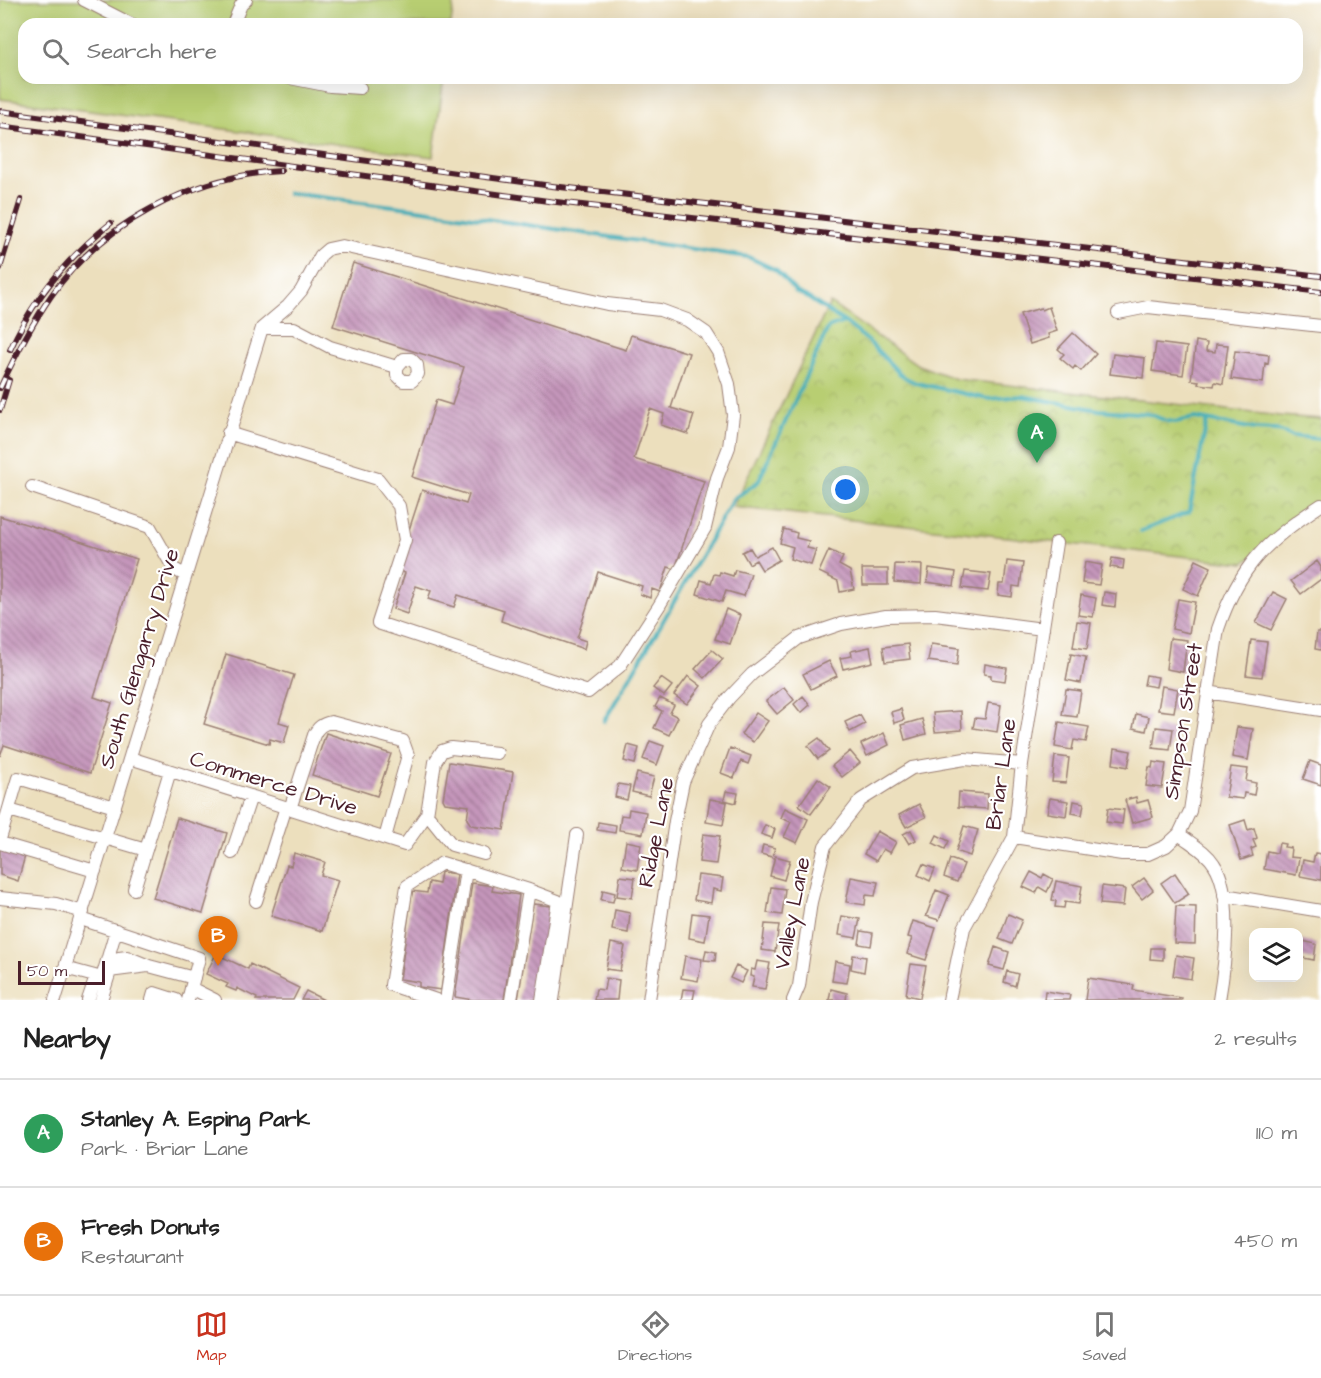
<!DOCTYPE html>
<meta charset="utf-8">
<style>
body{margin:0;font-family:"Architects Daughter",sans-serif;background:#f2f2f2;color:#222}
.controls{position:absolute;right:18px;bottom:18px;display:grid;overflow:hidden;border-radius:12px;box-shadow:0 6px 24px #0002}
.controls button{width:54px;height:54px;display:grid;place-items:center;padding:0;border:0;border-bottom:2px solid #e0e0e0;background:#fff;color:#222;font:30px sans-serif}
.scale{position:absolute;left:18px;bottom:15px;width:87px;box-sizing:border-box;padding-left:6px;border:3px solid #4a1f2b;border-top:0;font-size:16px;line-height:21px;white-space:nowrap;color:#4a1f2b;-webkit-text-stroke:4px #fff;paint-order:stroke}
.you{position:absolute;left:846px;top:490px;width:21px;height:21px;margin:-15px;border:4px solid #fff;border-radius:50%;background:#1a73e8;box-shadow:0 0 0 9px #1a73e833}
.badge{display:grid;place-items:center;width:39px;height:39px;border-radius:50%;background:#c8321e;color:#fff;font-size:20px;font-weight:700}
.pin{position:absolute;translate:-50% -50px;filter:drop-shadow(0 2px 3px #0008)}
.pin::after{content:'';position:absolute;top:32px;width:21px;height:18px;background:inherit;clip-path:polygon(0 0,100% 0,50% 100%)}
.list{margin:0;padding:0;list-style:none}
h2{display:flex;justify-content:space-between;align-items:center;height:78px;margin:0;padding:0 24px;font-size:26px}
h2 small{font-size:20px;font-weight:400;color:#767676}
.list li{display:grid;grid-template-columns:39px 1fr auto;gap:18px;align-items:center;box-sizing:border-box;height:108px;padding:0 24px;border-top:2px solid #e0e0e0}
.list b{display:block;font-size:22px;white-space:nowrap}
.list p{margin:0;font-size:20px;white-space:nowrap;color:#767676}
.list em{font-size:20px;font-style:normal;color:#767676}
.icon{flex:none;width:33px;height:33px;fill:none;stroke:currentColor;stroke-width:2;stroke-linecap:round;stroke-linejoin:round}
.map{position:relative;flex:none;width:1321px;height:1000px;overflow:hidden}
.search{position:absolute;background:#fff;box-shadow:0 6px 24px #0002;left:18px;right:18px;top:18px;height:66px;display:flex;align-items:center;gap:15px;box-sizing:border-box;padding:0 21px;border-radius:18px;color:#767676;font-size:22px}
.sheet{height:294px;background:#fff}
nav{display:flex;justify-content:space-around;align-items:center;box-sizing:border-box;height:84px;border-top:2px solid #e0e0e0;background:#fff;font-size:16px;color:#767676}
nav a{display:grid;justify-items:center;gap:3px}
nav .on{color:#c8321e}
.map>svg:first-child{display:block}
.grass{fill:#b8ce72;stroke:#81764e;stroke-width:1.5}
.park{fill:url(#park-crowns);stroke:#81764e;stroke-width:1.5}
.lines{fill:none;stroke-linecap:round;stroke-linejoin:round}
.stream{stroke:#3babb7;stroke-width:4}
.building{fill:url(#building-back-hatch)}
.minor-casing{stroke:#9b7f74;stroke-width:14}
.minor{stroke:#fff;stroke-width:12}
.rail-casing{stroke:#4a1f2b;stroke-width:6}
.rail{stroke:#fff;stroke-width:4;stroke-dasharray:11;stroke-linecap:butt}
.labels{text-anchor:middle;stroke-width:4.5;stroke-linejoin:round;paint-order:stroke}
.street-label{font-size:22px;fill:#4a1f2b;stroke:#fff}
</style>
<div class="map">
<svg width="1321" height="1000" viewBox="0 0 1321 1000">
<defs>
<pattern id="park-crowns" width="20" height="18" patternUnits="userSpaceOnUse" patternTransform="scale(1.5)"><rect width="20" height="18" fill="#b8ce72"/><path d="M2 6a3 3 0 1 1 6 0M12 15a3 3 0 1 1 6 0" fill="none" stroke="#a0b063"/></pattern>
<pattern id="building-back-hatch" width="6" height="6" patternUnits="userSpaceOnUse" patternTransform="scale(1.5)"><rect width="6" height="6" fill="#c596bb"/><path d="M-1 5l2 2M0 0l6 6M5-1l2 2" fill="none" stroke="#a27a98"/></pattern>
</defs>
<rect width="100%" height="100%" fill="#fff"/>
<filter id="ink" filterUnits="userSpaceOnUse"><feTurbulence type="fractalNoise" baseFrequency=".0167" numOctaves="2"/><feDisplacementMap in="SourceGraphic" scale="12" xChannelSelector="R" yChannelSelector="G"/><feConvolveMatrix kernelMatrix="1 2 1 2 8 2 1 2 1" color-interpolation-filters="sRGB"/></filter>
<filter id="wash" filterUnits="userSpaceOnUse"><feTurbulence type="fractalNoise" baseFrequency=".008" numOctaves="4" result="noise"/><feDisplacementMap in="SourceGraphic" scale="24" xChannelSelector="R" yChannelSelector="G"/><feGaussianBlur stdDeviation="1.35" result="paint"/><feColorMatrix in="noise" values="0 0 0 0 0 0 0 0 0 0 0 0 0 0 0 0 0 1.4 0 .05"/><feComposite in="paint" operator="in"/></filter>
<g filter="url(#wash)">
<rect width="100%" height="100%" fill="#ecdfbd"/>
<path class="grass" d="M0,0H454L451,24H24V78H444L433,157L0,99Z"/>
<path class="park" d="M830,303L918,365L956,379L1280,416L1321,419V507L1244,563L733,507Z"/>
<g class="lines">
<path class="stream" d="M288,193L410,208L748,257L776,270L796,292L805,296L846,323L867,340L902,376L916,383L988,399L1022,396L1099,410L1149,414L1167,421L1175,422L1195,418L1255,429L1276,430L1292,436L1321,439
M1141,531L1189,512L1207,420
M604,721L659,628L733,499L758,482L828,328L844,322"/>
</g>
<g id="blocks">
<path class="building" d="M353,263L626,350L631,335L689,353L671,408L694,415L688,434L661,425L664,414L650,409L634,459L704,481L675,569L668,567L660,592L652,589L650,598L640,594L642,586L598,572L577,638L586,641L584,649L501,621L504,610L458,595L454,607L428,599L431,591L416,586L407,614L393,609L405,573L396,570L422,490L466,504L469,495L412,477L436,400L452,405L464,367L333,326Z
M1049,307L1057,331L1048,334L1049,338L1030,344L1020,314L1041,308L1042,310Z
M1073,333L1096,354L1081,371L1075,366L1073,369L1060,358L1064,354L1058,349Z
M1196,341L1207,343L1206,351L1215,352L1216,344L1228,345L1223,384L1215,382L1214,386L1198,384L1199,381L1191,380Z
M1156,343L1187,347L1183,375L1152,371Z
M1235,351L1269,355L1268,364L1265,363L1263,383L1231,379Z
M1113,354L1145,358L1143,378L1110,374Z
M0,516L137,559L94,697L112,703L90,773L4,745L0,756Z
M784,529L797,533L796,538L809,541L807,548L816,550L811,565L790,559L793,547L780,543Z
M772,547L779,560L762,570L756,560L749,564L742,552L750,548L755,556Z
M829,550L843,557L839,565L850,571L854,589L840,592L838,581L819,572Z
M1112,558L1124,560L1123,569L1110,567Z
M1196,560L1211,567L1198,596L1183,589Z
M1007,561L1023,563L1020,587L1013,586L1012,597L998,595L999,584H1004Z
M1317,561L1321,567V579L1301,594L1291,581Z
M1085,562L1102,565L1099,585L1082,583Z
M895,564L922,565L921,584L894,582Z
M929,568L956,572L954,586L927,582Z
M862,569H888V585H863Z
M735,570L751,574L744,596L726,591L722,602L697,594L701,580L711,583L714,574L719,575L720,572L733,576Z
M965,571L991,574L988,591L962,588Z
M1104,592L1116,594L1115,607L1102,605Z
M1273,592L1287,599L1271,630L1256,623Z
M1081,595L1096,598L1093,617L1078,615Z
M1178,599L1195,602L1189,633L1172,629Z
M726,609L740,615L730,644L715,639Z
M1077,621L1091,623L1087,649L1073,647Z
M1317,632H1321V650L1315,649Z
M1170,638L1187,640L1183,672L1166,669Z
M1251,640L1267,642L1262,677L1246,675Z
M908,644L910,659L885,662L883,647Z
M931,644L959,648L957,665L928,661Z
M870,647L873,662L843,669L840,658L852,656L851,651Z
M712,650L723,659L705,678L695,669Z
M226,654L294,675L279,722L289,725L284,743L270,739L269,744L204,724Z
M1071,654L1086,657L1081,683L1066,680Z
M829,661L837,676L811,689L803,674Z
M985,664L1007,668L1005,681L991,679V675L984,674Z
M1146,675L1158,677L1156,687L1144,685Z
M688,676L701,686L687,704L674,695Z
M661,678L672,686L664,696L653,688Z
M1162,686L1178,689L1174,712L1158,710Z
M784,687L794,700L777,714L766,701Z
M1066,689L1081,691L1077,717L1062,715Z
M803,696L810,705L801,713L794,704Z
M660,698L674,705L670,713L678,717L669,735L654,728L662,711L655,707Z
M988,703L1001,705L997,732L973,728L975,718L985,719Z
M901,709L904,720L894,723L891,712Z
M961,711L962,730L935,732L933,713Z
M756,713L768,721L753,742L741,734Z
M1136,714L1149,717L1146,731L1133,728Z
M860,715L865,724L850,732L845,722Z
M922,719L926,734L905,740L901,725Z
M1059,722L1089,727L1086,742L1074,740L1072,750L1055,747Z
M1156,727L1173,729L1170,750L1153,748Z
M1237,727L1253,729L1248,760L1232,757Z
M326,733L391,754L377,796L312,775Z
M884,733L889,745L867,756L861,744Z
M819,738L829,751L818,759L808,746Z
M650,741L664,746L657,765L643,759Z
M628,745L639,748L635,764L624,761Z
M730,748L751,756L748,764L741,761L734,778L721,773Z
M1115,748L1131,751L1128,767L1113,764Z
M850,751L860,763L842,777L832,766Z
M1055,756L1069,758L1066,783L1052,782Z
M1310,761L1321,765V785L1303,779Z
M449,762L513,772L504,830L471,825L467,819L469,806L445,803L443,799Z
M1153,762L1166,764L1162,788L1146,786L1149,767L1152,768Z
M1231,767L1248,769L1246,781L1256,783L1254,795L1244,793L1243,799L1226,797Z
M637,773L654,777L649,796L632,792Z
M818,778L831,787L811,814L799,805Z
M618,784L630,786L627,800L615,797Z
M726,791L738,793L736,803L724,800Z
M959,792L988,794L987,809L958,807Z
M1136,797L1137,803L1148,800L1153,817L1132,823L1125,800Z
M1050,798L1068,801L1066,816L1047,813Z
M710,799L727,802L723,825L706,822Z
M1074,801L1084,803L1082,815L1072,813Z
M919,804L926,817L906,827L899,815Z
M785,808L808,819L797,843L784,837L791,822L781,818Z
M1108,808L1124,810L1122,824L1106,822Z
M629,809L646,812L643,834L619,830L621,815L628,816Z
M177,818L227,833L203,913L153,898Z
M1245,820L1248,830L1254,828L1257,838L1253,840L1256,847L1251,849L1253,856L1241,860L1230,825Z
M598,822L616,825L615,833L597,830Z
M765,825L775,829L772,838L761,834Z
M964,826L978,830L970,856L956,851Z
M911,830L916,840L909,844L903,834Z
M877,831L896,842L890,853L883,849L876,861L864,854Z
M703,834L720,836L716,864L699,862Z
M937,835L949,841L945,849L933,843Z
M626,841L641,844L637,870L622,867Z
M1279,843L1285,844L1284,847L1291,848L1290,857L1299,858L1296,875L1264,869L1267,851L1277,853Z
M763,845L775,848L772,857L761,854Z
M0,848L25,856L18,881L0,875Z
M294,853L325,862L321,875L338,880L322,931L271,916L287,865L291,866Z
M1315,853L1321,854V880L1300,876L1303,860L1313,862Z
M775,856L790,860L784,880L770,876Z
M950,859L964,864L957,882L944,877Z
M923,864L935,869L930,881L918,875Z
M441,872L457,874L441,990L419,987V982L400,979L412,891L427,893L429,882L439,884Z
M1031,872L1042,878L1044,874L1053,879L1047,892L1039,887L1036,893L1023,887Z
M1175,873L1189,894L1175,903L1161,883Z
M698,875L723,878L721,891L713,889L711,903L694,900Z
M620,876L635,878L632,898L617,896Z
M851,877L878,882L875,896L866,895L865,905L846,902Z
M1144,878L1153,890L1142,899L1132,887Z
M1056,881L1082,886L1079,904L1065,902L1064,908L1055,907L1056,901L1052,900Z
M472,883L493,886L492,891L519,895L504,1000H473L455,997Z
M1102,886L1125,889L1123,906L1100,904Z
M771,887L785,889L782,915L767,913Z
M603,890L615,893L613,902L601,900Z
M936,890L949,895L939,920L926,916Z
M533,904L551,906L537,1000H518Z
M1176,906L1196,907L1195,944L1174,943Z
M615,910L630,913L628,933L612,930Z
M692,913L709,915L705,941L689,938Z
M1008,914L1022,920L1012,944L999,939Z
M842,916L860,919L856,938L839,935Z
M913,921L936,928L926,960L907,954L912,938L908,937Z
M765,924L779,925L775,952L762,950Z
M861,931L873,933L871,946L859,944Z
M1298,940L1316,944L1314,960L1298,957Z
M611,943L625,946L620,971L606,969Z
M995,947L1009,952L1004,970L989,966Z
M1151,948H1163V960L1150,959Z
M706,950L716,952L715,961L704,960Z
M216,954L248,969L250,964L299,988L293,1000H256L257,998L237,988L236,991L226,987L228,984L206,974Z
M853,955L866,957L864,972L851,969Z
M1176,955L1194,958L1191,979L1173,976Z
M685,956L702,959L698,981L681,978Z
M757,961L770,963L765,989L752,987L754,977L750,976L751,969L755,970Z
M835,961L850,964L847,983L832,981Z
M911,964L926,966L920,998L906,995Z
M736,966L747,971L741,983L730,978Z
M1007,971L1018,974L1015,986L1004,982Z
M606,978L619,980L617,1000H594L596,989L604,990Z
M1088,978L1134,985L1133,990L1182,998L1181,1000H1085Z
M683,989L695,990L693,1000H681Z
M831,989L847,993L846,1000H829Z
M306,991L324,1000H301Z
M1045,991L1070,995L1069,1000H1044Z"/>
</g>
</g>
<g filter="url(#ink)">
<use href="#blocks" fill-opacity="0" stroke="#9b7f74" stroke-width="1.5"/>
<g class="lines">
<g class="minor-casing">
<path id="minor" d="M84,0L131,24
M233,24L241,5L246,0
M290,78L330,86L360,88
M1118,313L1148,307L1321,326
M262,328H294L330,347L397,367V375L403,381H412L418,374L417,365L411,359H404L397,367
M228,433L378,479L399,506L405,540L378,623L588,692L620,666L659,606L705,528L717,478L729,447L733,415L729,384L718,352L706,333L687,320L660,310L607,304L342,246L328,249L321,255L301,291L288,306L262,328
M32,487L150,527L174,569L185,575
M1207,692L1321,710
M130,758L405,845L427,814L435,762L442,751L451,748L497,753
M290,809L314,735C318,727 322,724 331,722L403,741L408,755L385,838
M9,810L146,850
M427,814L452,845L484,854
M1179,834C1190,843 1206,851 1214,864C1234,894 1225,965 1219,1000
M1014,837L1122,854H1148L1166,846L1179,834L1190,811L1218,629C1240,565 1265,542 1321,505
M0,839L18,778L115,807
M0,843L95,871
M232,853L251,796
M134,889L170,771
M529,890L558,901L542,1000
M1224,895L1321,911
M0,898L56,904L83,912
M256,901L286,807
M81,919L199,958L188,1000
M65,968L102,978L116,930
M109,971L148,966
M191,988L215,1000
M55,1000L262,328
M88,1000L96,977
M101,1000L113,962L119,958L127,957L149,966L194,978
M152,1000L154,993L176,1000
M436,1000L391,985L407,886L442,863L529,890L511,1000
M446,1000L466,870
M553,1000L577,835
M649,1000L675,821L683,782L709,724L729,698L752,674L799,638L841,624L886,616L935,615L1043,629
M793,1000L799,986L811,902L825,846L861,800L912,768L965,759L1022,764
M949,1000L964,928L1014,837L1022,764L1056,543"/>
</g>
<use href="#minor" class="minor"/>
<g class="rail-casing">
<path id="rail" d="M0,111L552,186L1321,276
M0,126L548,201L1321,292
M0,268L21,200
M10,350C33,298 67,258 111,223
M0,388C15,356 31,325 51,296C101,224 194,175 281,171
M0,410L9,380"/>
</g>
<use href="#rail" class="rail"/>
</g>
</g>
<g class="labels">
<g class="street-label">
<text transform="translate(138 658) rotate(-73)" y="8">South Glengarry Drive</text>
<text transform="translate(1182 721) rotate(-81)" y="8">Simpson Street</text>
<text transform="translate(1000 774) rotate(-82)" y="8">Briar Lane</text>
<text transform="translate(274 782) rotate(17)" y="8">Commerce Drive</text>
<text transform="translate(655 832) rotate(-79)" y="8">Ridge Lane</text>
<text transform="translate(791 913) rotate(-79)" y="8">Valley Lane</text>
</g>
</g>
</svg>
<div class="controls">
<button><svg class="icon" aria-label="layers" viewBox="0 0 24 24"><path d="M12 4l9 5-9 5-9-5zM3 14l9 5 9-5"/></svg></button>
</div>
<div class="scale">50 m</div>
<div class="you"></div>
<div class="pin badge" style="left:1037px;top:463px;background:#2e9e5b">A</div>
<div class="pin badge" style="left:218px;top:966px;background:#e8710a">B</div>
<div class="search"><svg class="icon" aria-label="search" viewBox="0 0 24 24"><circle cx="10" cy="10" r="6"/><path d="M15 15l6 6"/></svg>Search here</div>
</div>
<section class="sheet">
<h2>Nearby<small>2 results</small></h2>
<ul class="list">
<li><span class="badge" style="background:#2e9e5b">A</span><div><b>Stanley A. Esping Park</b><p>Park · Briar Lane</p></div><em>110 m</em></li>
<li><span class="badge" style="background:#e8710a">B</span><div><b>Fresh Donuts</b><p>Restaurant</p></div><em>450 m</em></li>
</ul>
</section>
<nav>
<a class="on"><svg class="icon" aria-label="map" viewBox="0 0 24 24"><path d="M3 6l6-2 6 2 6-2v14l-6 2-6-2-6 2zM9 4v14M15 6v14"/></svg>Map</a>
<a><svg class="icon" aria-label="directions" viewBox="0 0 24 24"><path d="M12 3l9 9-9 9-9-9zM9 14v-3h6M13 9l2 2-2 2"/></svg>Directions</a>
<a><svg class="icon" aria-label="saved" viewBox="0 0 24 24"><path d="M7 4h10v16l-5-4-5 4z"/></svg>Saved</a>
</nav>
